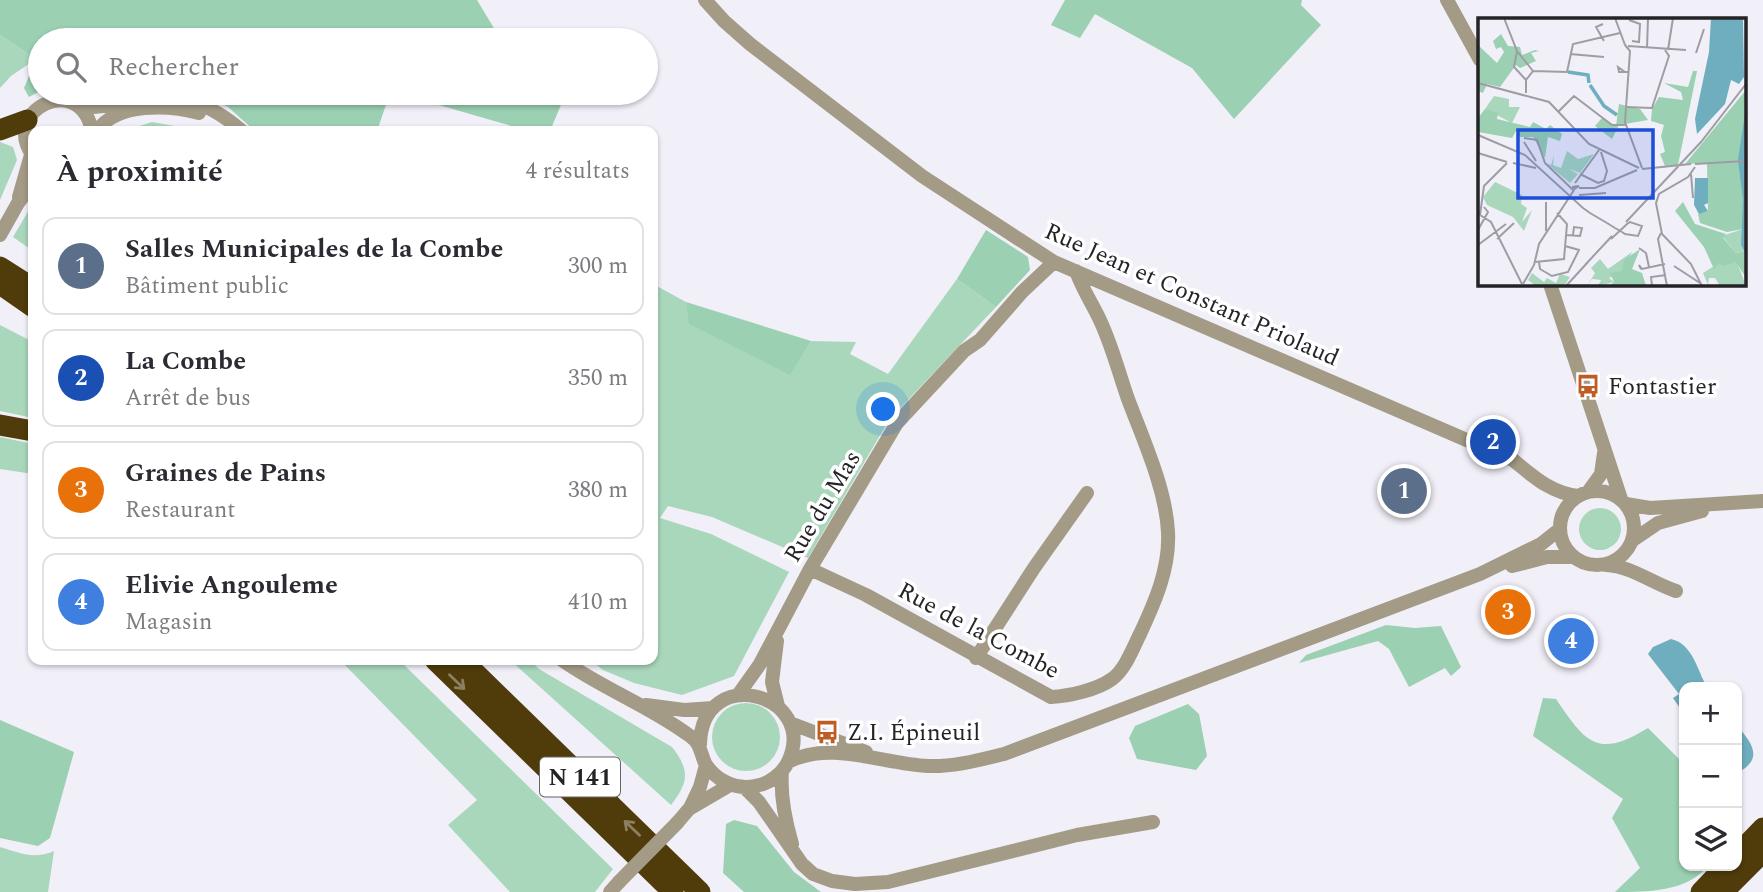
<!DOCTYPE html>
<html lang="fr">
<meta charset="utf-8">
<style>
body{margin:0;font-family:Spectral,serif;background:#f2f2f3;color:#2b2b33}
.controls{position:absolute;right:21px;bottom:21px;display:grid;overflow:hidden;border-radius:14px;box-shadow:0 2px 5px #0004}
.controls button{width:63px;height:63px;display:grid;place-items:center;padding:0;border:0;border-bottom:2px solid #e1e1e2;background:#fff;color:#2b2b33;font:35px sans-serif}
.you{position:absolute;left:884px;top:410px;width:24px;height:24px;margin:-18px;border:5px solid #fff;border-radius:50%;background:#1a73e8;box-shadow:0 0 0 10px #1a73e833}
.badge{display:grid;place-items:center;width:46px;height:46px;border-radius:50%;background:#bf5c23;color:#fff;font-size:23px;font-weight:700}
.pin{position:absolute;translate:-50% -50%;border:4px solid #fff;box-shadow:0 2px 7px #0006}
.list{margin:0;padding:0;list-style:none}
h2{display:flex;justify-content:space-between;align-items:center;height:91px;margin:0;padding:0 28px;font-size:30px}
h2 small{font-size:23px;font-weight:400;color:#7c7c81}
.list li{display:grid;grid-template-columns:46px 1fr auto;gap:21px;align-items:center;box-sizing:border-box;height:98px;margin:0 14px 14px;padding:0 14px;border:2px solid #e1e1e2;border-radius:14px}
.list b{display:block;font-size:26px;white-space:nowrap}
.list p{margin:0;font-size:23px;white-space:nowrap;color:#7c7c81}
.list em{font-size:23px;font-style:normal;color:#7c7c81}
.icon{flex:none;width:38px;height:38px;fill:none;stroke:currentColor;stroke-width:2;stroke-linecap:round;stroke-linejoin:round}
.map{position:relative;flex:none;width:1763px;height:892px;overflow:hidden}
.search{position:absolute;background:#fff;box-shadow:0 2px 5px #0004;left:28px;top:28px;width:630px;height:77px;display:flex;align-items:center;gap:18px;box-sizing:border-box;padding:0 24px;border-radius:38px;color:#7c7c81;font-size:26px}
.panel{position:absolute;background:#fff;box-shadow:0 2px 5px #0004;left:28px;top:126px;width:630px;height:539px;border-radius:14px}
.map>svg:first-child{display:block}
.green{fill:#a9d7bc}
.forest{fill:#9bd0b2}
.water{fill:#6eaebf}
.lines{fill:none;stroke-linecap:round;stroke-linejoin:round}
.minor{stroke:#a49b86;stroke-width:14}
.highway{stroke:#503c0a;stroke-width:21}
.minor-bridge{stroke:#a49b86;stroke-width:14}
.oneway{stroke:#8d8060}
.labels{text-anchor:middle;stroke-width:7;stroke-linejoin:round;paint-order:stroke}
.shield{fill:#fff;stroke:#666567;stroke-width:2}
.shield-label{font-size:23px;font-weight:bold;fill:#242326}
.street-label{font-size:24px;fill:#242326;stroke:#fff}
.poi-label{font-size:24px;fill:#242326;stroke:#fff;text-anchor:start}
.inset-river{fill:none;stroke:#6eaebf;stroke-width:3.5}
.inset-road{fill:none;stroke:#9f9da4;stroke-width:2}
.view{fill:#1d4ed8;fill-opacity:0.15;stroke:#1d4ed8;stroke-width:3.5}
.inset-edge{fill:none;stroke:#242326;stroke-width:3.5}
</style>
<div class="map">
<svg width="1763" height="892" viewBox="0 0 1763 892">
<rect width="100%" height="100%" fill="#f1eff8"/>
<path class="green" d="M0,35L36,59L11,76L0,88Z
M152,122L191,129L195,131H124Z
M0,142L13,147L17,160L0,200Z
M33,203V251L13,237Z
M957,279L996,307L889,420L808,558L712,517L668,506L660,518L711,534L789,572L734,676L682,695L634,683L603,670L590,660H653V284L686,302L690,324L790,374L811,341L856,342L850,354L888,374Z
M0,325L33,342V418L0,411Z
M0,437L33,444V474L0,469Z
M1579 529a21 21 0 1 1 42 0a21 21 0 1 1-42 0Z
M340,660H399L613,869L595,892H510L448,825L477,800Z
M510,660H530L539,669L672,747C690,770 689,782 671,805Z
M712 737a34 34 0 1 1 68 0a34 34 0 1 1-68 0Z
M0,847C20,853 34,860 54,851L48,892H0Z"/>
<path class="forest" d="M0,0H477L501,40H40V91L29,97L24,88L36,59L0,35Z
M1065,0H1302L1301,5L1321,25L1234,119L1192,68L1095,14L1080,38L1051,25Z
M201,93H390L377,131H255L228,107Z
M397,93H566L550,131H529Z
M986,230L1028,257L1030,270L996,307L957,279Z
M686,302L811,341L790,375L689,324Z
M1386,625L1415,628L1441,626L1461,667L1451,676L1445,668L1409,687L1389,649L1378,641L1299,663L1306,655Z
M1543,698L1556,699C1586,743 1597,759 1648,728L1684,764V866H1708C1687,892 1647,892 1615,892L1640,868L1612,818L1623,799L1533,736Z
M1188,704L1199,714L1207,756L1196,770L1137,759L1129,738L1135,726Z
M0,720L74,752L50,838L38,846L0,838Z
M734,820L757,826L794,872L821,892H744L723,873L726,824Z"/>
<path class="water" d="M1671,639C1693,644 1697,670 1707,687H1684V714L1673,698L1679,694L1648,654L1653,647Z
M1737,726C1754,744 1763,760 1737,773Z"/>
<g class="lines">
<path class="minor" d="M705,0L724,21L750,44L922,176L1054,262L1513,460C1534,477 1551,493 1578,496
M1447,0L1480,60
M81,108C149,104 181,78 242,131
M97,131C117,102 169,105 199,113
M33,156C0,110 80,71 92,131
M19,197L31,155
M0,235L18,203L33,184
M1550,284L1621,499
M1560 528a37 37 0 1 1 74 0a37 37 0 1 1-74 0Z
M1588,492L1601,474L1604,453
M1626,504L1650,508L1763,501
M1633,540L1658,523L1702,511
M1606,565C1631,566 1652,583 1676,591
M1512,566L1547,557H1574
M810,569L866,595L1051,697C1069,696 1097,690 1112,679C1125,670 1133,648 1140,634C1155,602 1170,568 1168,532C1166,489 1143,439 1128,399C1118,371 1111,341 1097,314C1089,298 1082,288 1076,271
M777,641L772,682L778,706
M976,658L1034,568L1087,493
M562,660C603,689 650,706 690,736C701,744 700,752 705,763C715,780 735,790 755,786C769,784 782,774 788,762C820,694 702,662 700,744
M738,695L760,664L810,569L897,423L964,351L980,340L1022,292L1054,262
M646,705L684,710L713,708
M790,723L866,752
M788,762C831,740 883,764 928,766C954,767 979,760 1004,754L1480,574L1541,544L1560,529
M782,771C780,796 785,820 792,844
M744,787L759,802L802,864L813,874L832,881L855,884L888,882L1077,835L1153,822
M690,808L700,787L706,765
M677,823L689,809L730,785
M610,892L619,882"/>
<path class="highway" d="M0,130L27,120
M0,267L33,288
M0,284L33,307
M0,425L33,431
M435,660L673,892
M462,660L700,892
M1737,855L1763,828
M1701,892L1726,866
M1723,892L1763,852"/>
<path class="minor-bridge" d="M619,882L677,823"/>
</g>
<defs><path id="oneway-shaft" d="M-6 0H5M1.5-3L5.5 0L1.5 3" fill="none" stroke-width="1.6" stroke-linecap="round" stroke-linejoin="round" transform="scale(1.75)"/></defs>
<g class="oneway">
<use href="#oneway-shaft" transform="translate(457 682) rotate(44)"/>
<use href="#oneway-shaft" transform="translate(632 828) rotate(-136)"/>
</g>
<defs>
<g id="bus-bare" transform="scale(1.89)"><path d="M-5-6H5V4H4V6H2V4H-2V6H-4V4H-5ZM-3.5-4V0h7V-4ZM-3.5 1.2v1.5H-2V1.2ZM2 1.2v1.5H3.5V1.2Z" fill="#bf5c23" stroke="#fff" stroke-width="2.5" paint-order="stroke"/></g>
</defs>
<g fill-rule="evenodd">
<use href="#bus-bare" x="1588" y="386"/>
<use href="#bus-bare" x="827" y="732"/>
</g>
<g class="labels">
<rect class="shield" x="540" y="757.5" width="80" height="39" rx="5"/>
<g class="shield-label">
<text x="580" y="785">N 141</text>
</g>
<g class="street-label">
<text transform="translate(1192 294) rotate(24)" y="8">Rue Jean et Constant Priolaud</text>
<text transform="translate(822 506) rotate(-59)" y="8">Rue du Mas</text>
<text transform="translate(979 630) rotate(28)" y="8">Rue de la Combe</text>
</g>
<g class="poi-label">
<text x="1608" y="394">Fontastier</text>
<text x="847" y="740">Z.I. Épineuil</text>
</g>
</g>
<g transform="translate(1478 18)">
<rect width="268" height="268" fill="#f1eff8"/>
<path d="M16,78L31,81V89H42L34,105L7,91ZM89,133L100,141L116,136L102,155L91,151L100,156L92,165L68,145L73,147L76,137L75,147L83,150ZM17,164L44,177L43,186L49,190L44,204L54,192L46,213L35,199L9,187L5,179ZM265,211L267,233L258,235L244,218ZM154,234L145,253L131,260L136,264L120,268L123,262L114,261L109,268L117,255L113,250L122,241L130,251ZM259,244L268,268H242L237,260H231L230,267L225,255L241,245ZM54,255L66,264L69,260L78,265L82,256L92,259L86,268H58L50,262Z" fill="#a9d7bc"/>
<path d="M23,16L30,28L42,29L44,37L57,32L61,33L53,35L58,43L42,50L38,47L22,69L9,66L5,75L0,73V27L19,45L26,34L23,29L18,31L15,23ZM215,53H219L200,147L187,148L182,136L187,134L183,118L186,107L173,103L174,91L181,79L205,82L203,74L186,65L210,69ZM268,72L267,90L268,260L258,244L245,248L241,245L236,251L226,229L197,193L205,184L217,206L248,216L245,220L258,235L267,233L265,211L249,214L222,205L220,196L230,193L229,145L207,146ZM141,86L162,91L170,102L141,107L134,121L117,108L124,100L138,108ZM7,91L20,95L19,101L52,109L55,104L68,111L72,107L84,116L82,123L70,119L67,140L55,119H42L38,113L34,120L0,114V100ZM162,231L154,251L164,255L168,268H131L136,264L132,255L144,253L146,242Z" fill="#9bd0b2"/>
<path d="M233,0H265L266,59L261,66L253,62L247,86L219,116L217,101L231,34ZM268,89L267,151L268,236L263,227L265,182L260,142ZM217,160H230V185L226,187L230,193L221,196L216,187Z" fill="#6eaebf"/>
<path class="inset-river" d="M90,54L110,57L111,65M112,67L126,88L139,97"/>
<path class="inset-road" d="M26,0L39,33L55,53M137,0L147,27M151,2L162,6L161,24L154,23M125,6L118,9L126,23M147,27L152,33L147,104L164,150M150,28L208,32M169,30L170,0M190,32L195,0M39,33L36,49L48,62M218,35L226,11M92,36L126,39M147,54L140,49L141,54H150M0,65L71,84L111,126L161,150M48,75V62L55,53L89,54L95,26L142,15M147,89L174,90L191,38L187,32M81,93L96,78L134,107H148M0,117L47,137L105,190L112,195L129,205L137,210L144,214L147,216L160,218L164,208L152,204L149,206L148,207L133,221M46,120L59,122L67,145L95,172L101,168L94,169M46,124L58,143M0,135L29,144M35,145L58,150M217,146L268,143M217,149L210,159L181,176L178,185L184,216L213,246L224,268M164,151L213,146M102,156L120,165L126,163L129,153L123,134M213,156L215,180M97,165L121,132M101,170H117L159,152M101,177L128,175M68,184V213M2,197L13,204L44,266M2,197L6,168L29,145M148,204L223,124L268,66M0,212L10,194L6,189M183,215L180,221L189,268M88,217L102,218L104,210L96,209L95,217M19,221L36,205M0,227L28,206M161,230L168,235L171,249M57,244L86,241L89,206L79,195M61,244L62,251L74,258L90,254L101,232L87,228M107,247L134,218M196,248L222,265M163,251L161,247L164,251L187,246M45,266L56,247L61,226L96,172M88,268L110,244M174,268L173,259L188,257"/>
<path class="view" d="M40,112H175V180H40Z"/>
<rect width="268" height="268" class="inset-edge"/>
</g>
</svg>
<div class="controls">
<button>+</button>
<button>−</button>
<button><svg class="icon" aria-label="layers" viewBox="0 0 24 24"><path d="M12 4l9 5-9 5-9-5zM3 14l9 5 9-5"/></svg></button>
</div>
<div class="you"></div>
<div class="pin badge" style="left:1404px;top:491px;background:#5c6f8a">1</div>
<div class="pin badge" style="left:1493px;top:442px;background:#1a4fb4">2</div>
<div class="pin badge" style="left:1508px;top:612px;background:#e8710a">3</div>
<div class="pin badge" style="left:1571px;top:641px;background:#3f7fe0">4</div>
<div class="search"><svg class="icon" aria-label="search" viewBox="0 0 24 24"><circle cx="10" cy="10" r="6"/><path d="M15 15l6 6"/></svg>Rechercher</div>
<section class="panel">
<h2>À proximité<small>4 résultats</small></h2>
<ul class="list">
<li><span class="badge" style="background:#5c6f8a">1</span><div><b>Salles Municipales de la Combe</b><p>Bâtiment public</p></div><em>300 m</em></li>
<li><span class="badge" style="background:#1a4fb4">2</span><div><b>La Combe</b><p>Arrêt de bus</p></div><em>350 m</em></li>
<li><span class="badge" style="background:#e8710a">3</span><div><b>Graines de Pains</b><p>Restaurant</p></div><em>380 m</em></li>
<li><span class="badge" style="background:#3f7fe0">4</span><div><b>Elivie Angouleme</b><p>Magasin</p></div><em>410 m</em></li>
</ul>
</section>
</div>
